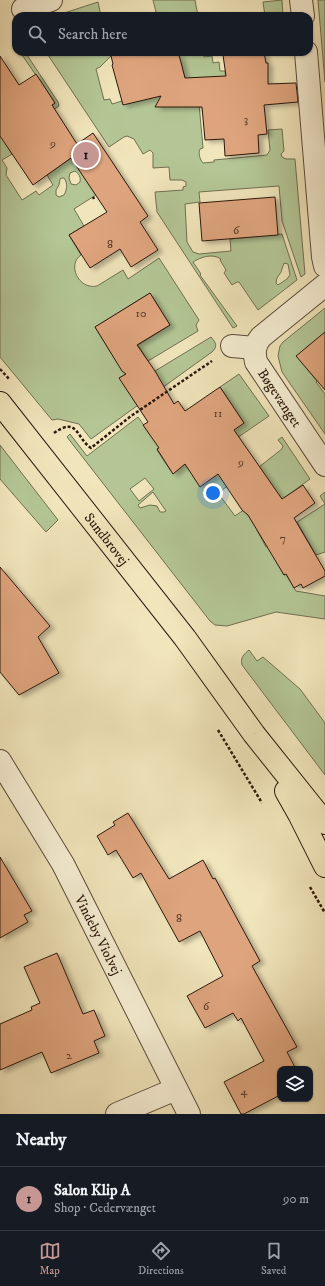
<!DOCTYPE html>
<meta charset="utf-8">
<style>
body{margin:0;font-family:"IM FELL DW Pica",serif;background:#20242c;color:#f1f3f6}
.controls{position:absolute;right:12px;bottom:12px;display:grid;overflow:hidden;border-radius:8px;box-shadow:0 1px 3px #0004}
.controls button{width:36px;height:36px;display:grid;place-items:center;padding:0;border:0;border-bottom:1px solid #363941;background:#171b24;color:#f1f3f6;font:20px sans-serif}
.you{position:absolute;left:213px;top:493px;width:14px;height:14px;margin:-10px;border:3px solid #fff;border-radius:50%;background:#1a73e8;box-shadow:0 0 0 6px #1a73e833}
.badge{display:grid;place-items:center;width:26px;height:26px;border-radius:50%;background:#c59692;color:#111;font-size:13px;font-weight:700}
.pin{position:absolute;translate:-50% -50%;border:2px solid #fff;box-shadow:0 1px 4px #0006}
.list{margin:0;padding:0;list-style:none}
h2{display:flex;justify-content:space-between;align-items:center;height:52px;margin:0;padding:0 16px;font-size:17px}
h2 small{font-size:13px;font-weight:400;color:#9ea1a6}
.list li{display:grid;grid-template-columns:26px 1fr auto;gap:12px;align-items:center;box-sizing:border-box;height:64px;padding:0 16px;border-top:1px solid #363941}
.list b{display:block;font-size:15px;white-space:nowrap}
.list p{margin:0;font-size:13px;white-space:nowrap;color:#9ea1a6}
.list em{font-size:13px;font-style:normal;color:#9ea1a6}
.icon{flex:none;width:22px;height:22px;fill:none;stroke:currentColor;stroke-width:2;stroke-linecap:round;stroke-linejoin:round}
.map{position:relative;flex:none;width:325px;height:1114px;overflow:hidden}
.search{position:absolute;background:#171b24;box-shadow:0 1px 3px #0004;left:12px;right:12px;top:12px;height:44px;display:flex;align-items:center;gap:10px;box-sizing:border-box;padding:0 14px;border-radius:12px;color:#9ea1a6;font-size:15px}
.sheet{height:116px;background:#171b24}
nav{display:flex;justify-content:space-around;align-items:center;box-sizing:border-box;height:56px;border-top:1px solid #363941;background:#171b24;font-size:11px;color:#9ea1a6}
nav a{display:grid;justify-items:center;gap:2px}
nav .on{color:#c59692}
.map>svg:first-child{display:block}
.green{fill:#b4c695;stroke:#706f51;fill-rule:evenodd}
.building{fill:#dea47d;stroke:#2b180d;filter:url(#shadow)}
.lines{fill:none;stroke-linecap:round;stroke-linejoin:round}
.minor-casing{stroke:#5c4b38;stroke-width:24}
.major-casing{stroke:#2b180d;stroke-width:24}
.path{stroke:#2b180d;stroke-width:2.5;stroke-dasharray:3 2;stroke-linecap:butt}
.minor{stroke:#f6eed3;stroke-width:22}
.major{stroke:#f1e5bb;stroke-width:22}
.labels{text-anchor:middle;stroke-width:3.5;stroke-linejoin:round;paint-order:stroke}
.number-label{font-size:12px;fill:#583b29}
.street-label{font-size:14px;fill:#2b180d;stroke:#f6eed3}
</style>
<div class="map">
<svg width="325" height="1114" viewBox="0 0 325 1114">
<defs>
<filter id="shadow"><feDropShadow dx="4.5" dy="2.5" stdDeviation="2" flood-color="#0004"/></filter>
</defs>
<rect width="100%" height="100%" fill="#f1e5bb"/>
<filter id="stains"><feTurbulence type="fractalNoise" baseFrequency=".005" numOctaves="4"/><feColorMatrix values="0 0 0 0 .2 0 0 0 0 .09 0 0 0 0 .02 0 0 0 .5 -.17"/></filter>
<radialGradient id="worn" r=".72"><stop offset=".6" stop-color="#630" stop-opacity="0"/><stop offset="1" stop-color="#630" stop-opacity=".3"/></radialGradient>
<path class="green" d="M153,0H195L198,16H157Z
M282,0L283,16H265L263,2Z
M318,0H325V82Z
M98,2L101,16H55Z
M20,52H25L58,102L59,106L25,129L10,151L12,154L2,160L7,168L6,175L22,200L36,191L39,195L53,185L47,175L71,158L113,184L74,209L84,226L69,235L81,255C67,264 78,290 97,286L123,270L128,279L159,258L199,320L196,325L198,331L148,361L138,345L170,325L150,293L95,327L115,359L126,374L119,378L155,371L211,337C216,343 218,346 212,352L91,439L79,424L58,419L52,420L0,357V126L35,116L55,103ZM75,171C79,174 81,177 80,182L76,185L71,184L69,178L70,173ZM62,178H64C68,183 67,190 64,195L59,197L56,195V190L59,185L60,179Z
M46,52H110L111,56L100,67L96,69L104,100L110,99L112,104L122,101L167,55L166,52H204V57L212,56L213,63L219,62L220,71H225L227,89L198,93L203,148L200,149C198,153 200,160 203,163L214,162V160L267,155L270,150L268,130L282,129L284,151L281,154L282,157L286,159H295L305,274L301,277L282,221L279,186L199,192L200,202L185,204L187,242L193,252L199,254L231,251L230,239L282,234L297,280L258,310L239,282H237L232,285L224,273L226,270L220,260L221,259C212,253 201,257 193,262L201,274L200,275L237,326L233,328L157,212L155,192L183,190V187L186,186V182L182,180H170L169,167L153,168V153L150,150L143,154L134,139L127,136L124,137L109,147ZM179,56L186,82L171,58ZM284,263L288,264L290,275L287,279L278,285L276,283L277,278L281,272Z
M325,308V332L297,356L317,381L316,382L325,394V434L282,372L278,356L280,346L283,342Z
M239,374L269,416L199,464L218,469L229,485L218,493L235,516L274,489L259,467L282,449L283,446L278,440L282,437L310,479L284,498L290,510L257,530L266,547L268,546L284,575L286,574L296,591L325,596V619L276,612L227,626L215,625L210,621L67,437L70,434L87,456L138,417L160,448L157,450L171,471L244,423L220,387ZM145,478L154,489L139,501L130,489ZM153,492L166,511L164,512H160L157,506L150,505L140,508L138,505Z
M0,445L58,520L46,532L0,479Z
M325,492V552L316,555L297,522L325,504L320,496Z
M249,650L257,661L263,657L300,689L325,723V775L242,665C240,658 244,654 249,650Z"/>
<path class="building" d="M110,52H152V55H179L185,78L226,76L223,55L245,52H264L266,63H268V84L296,83L298,102L264,105L267,134L258,135L259,153L225,156L224,139L205,140L202,107H155L161,96L123,105L112,65L113,64Z
M0,56L19,85L36,74L55,103L52,105L77,144L93,133L148,216L140,222L158,250L131,267L120,249L90,268L69,235L107,212L71,158L33,185L0,136Z
M275,197L278,235L202,241L199,203Z
M150,293L170,325L137,345L155,371L174,404L178,401L185,411L220,387L244,423L234,430L282,499L303,485L315,503L294,518L325,571V576L303,588L301,584L294,588L286,574L284,575L248,515L242,510L218,474L200,487L185,464L173,474L157,449L159,448L143,425L148,422L119,378L126,374L122,371L95,327Z
M325,332V390L296,356Z
M0,567L50,626L38,637L59,673L19,695L0,672Z
M128,813L169,879L203,860L213,879L215,878L260,961L252,966L297,1047L287,1052L296,1069H280V1095L244,1114H241L224,1082L264,1061L241,1018L238,1021L233,1013L205,1028L187,996L223,976L200,931L179,942L141,873L133,878L116,850L108,855L97,836L115,825L113,822Z
M0,857L32,911L24,915L28,922L0,938Z
M57,953L83,1014L94,1010L105,1036L94,1041L99,1053L51,1073L42,1052L0,1070V1024L32,1010L31,1007L40,1003L24,967Z"/>
<g class="lines">
<g class="minor-casing">
<g id="minor">
<path d="M301,0L303,16"/>
<path d="M23,9L51,0"/>
<path d="M306,52L323,257L325,266"/>
<path id="s1" d="M325,285L261,337C254,345 254,353 256,362L325,465"/>
<path d="M232,346L255,348"/>
<path id="s2" d="M0,761L63,864L189,1114"/>
<path d="M117,1114L176,1089"/>
</g>
</g>
<g class="major-casing">
<g id="major">
<path id="s3" d="M0,403L185,638L254,734L325,823"/>
<path d="M286,791L299,814L325,866"/>
</g>
</g>
<path class="path" d="M93,197L94,199
M0,369L9,379
M54,433C78,416 76,438 91,448L131,416L212,361
M218,730L262,803
M310,887L325,913"/>
<use href="#minor" class="minor"/>
<use href="#major" class="major"/>
</g>
<g class="labels">
<g class="number-label">
<text x="246" y="123">3</text>
<text x="53" y="147">9</text>
<text x="236" y="234">6</text>
<text x="110" y="248">8</text>
<text x="141" y="317">10</text>
<text x="218" y="417">11</text>
<text x="241" y="466">9</text>
<text x="283" y="542">7</text>
<text x="179" y="922">8</text>
<text x="206" y="1010">6</text>
<text x="69" y="1059">2</text>
<text x="244" y="1095">4</text>
</g>
<g class="street-label">
<text dy="5" stroke="none"><textPath href="#s1" startOffset="152">Bøgevænget</textPath></text>
<text dy="5" stroke="none"><textPath href="#s3" startOffset="173">Sundbrovej</textPath></text>
<text dy="5" stroke="none"><textPath href="#s2" startOffset="200">Vindeby Violvej</textPath></text>
</g>
</g>
<rect width="100%" height="100%" filter="url(#stains)"/>
<rect width="100%" height="100%" fill="url(#worn)"/>
</svg>
<div class="controls">
<button><svg class="icon" aria-label="layers" viewBox="0 0 24 24"><path d="M12 4l9 5-9 5-9-5zM3 14l9 5 9-5"/></svg></button>
</div>
<div class="you"></div>
<div class="pin badge" style="left:86px;top:155px">1</div>
<div class="search"><svg class="icon" aria-label="search" viewBox="0 0 24 24"><circle cx="10" cy="10" r="6"/><path d="M15 15l6 6"/></svg>Search here</div>
</div>
<section class="sheet">
<h2>Nearby<small></small></h2>
<ul class="list">
<li><span class="badge">1</span><div><b>Salon Klip A</b><p>Shop · Cedervænget</p></div><em>90 m</em></li>
</ul>
</section>
<nav>
<a class="on"><svg class="icon" aria-label="map" viewBox="0 0 24 24"><path d="M3 6l6-2 6 2 6-2v14l-6 2-6-2-6 2zM9 4v14M15 6v14"/></svg>Map</a>
<a><svg class="icon" aria-label="directions" viewBox="0 0 24 24"><path d="M12 3l9 9-9 9-9-9zM9 14v-3h6M13 9l2 2-2 2"/></svg>Directions</a>
<a><svg class="icon" aria-label="saved" viewBox="0 0 24 24"><path d="M7 4h10v16l-5-4-5 4z"/></svg>Saved</a>
</nav>
